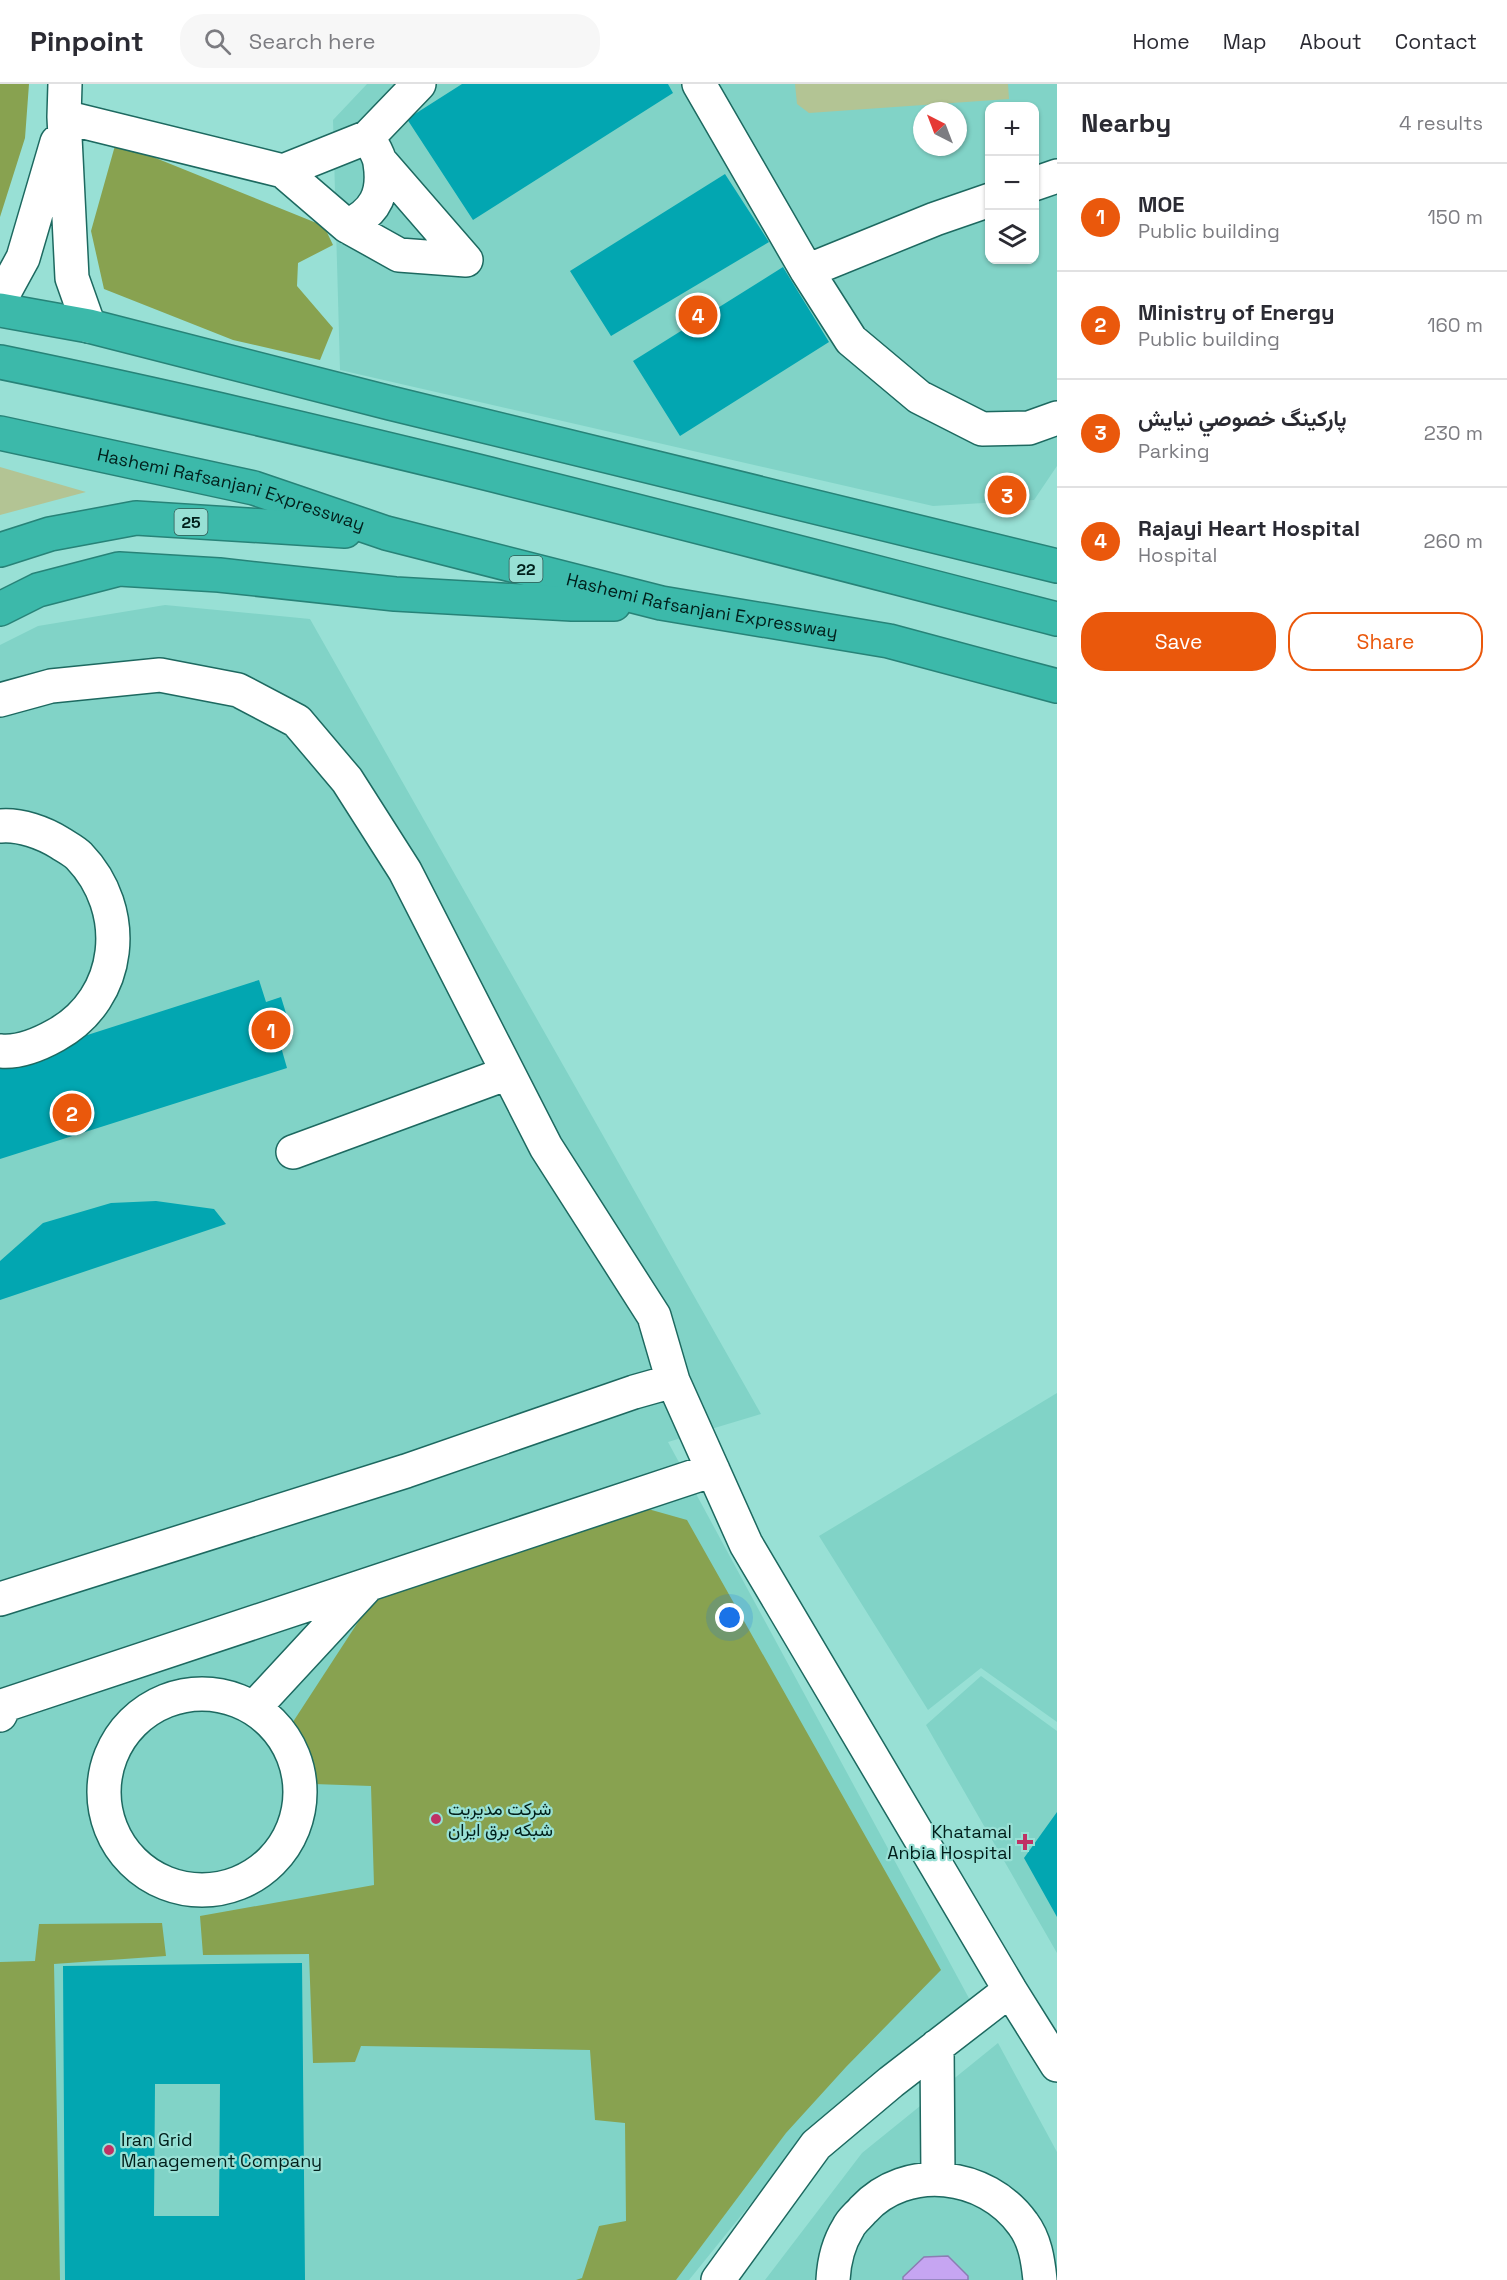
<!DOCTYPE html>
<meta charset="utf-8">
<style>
body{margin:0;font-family:"Space Grotesk",Vazirmatn,sans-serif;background:#f7f7f7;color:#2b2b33}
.controls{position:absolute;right:18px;top:18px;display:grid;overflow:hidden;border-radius:12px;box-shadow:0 2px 4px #0004}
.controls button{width:54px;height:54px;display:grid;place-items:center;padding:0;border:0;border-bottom:2px solid #e1e1e2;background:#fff;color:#2b2b33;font:30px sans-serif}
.compass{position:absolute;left:913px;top:18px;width:54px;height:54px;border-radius:50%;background:#fff;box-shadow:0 2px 4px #0004;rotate:318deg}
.you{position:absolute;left:730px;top:1534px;width:21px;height:21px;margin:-15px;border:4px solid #fff;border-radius:50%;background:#1a73e8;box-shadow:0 0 0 9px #1a73e833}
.badge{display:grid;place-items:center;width:39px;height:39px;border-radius:50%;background:#ea580c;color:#fff;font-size:20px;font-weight:700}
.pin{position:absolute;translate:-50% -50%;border:3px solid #fff;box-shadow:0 2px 6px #0006}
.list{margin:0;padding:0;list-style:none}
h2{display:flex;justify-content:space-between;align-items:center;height:78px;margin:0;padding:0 24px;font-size:26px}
h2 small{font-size:20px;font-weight:400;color:#7c7c81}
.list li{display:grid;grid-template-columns:39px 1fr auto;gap:18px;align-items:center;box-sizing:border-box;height:108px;padding:0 24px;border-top:2px solid #e1e1e2}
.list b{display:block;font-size:22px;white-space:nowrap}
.list p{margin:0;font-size:20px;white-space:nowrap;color:#7c7c81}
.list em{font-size:20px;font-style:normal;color:#7c7c81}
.actions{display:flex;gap:12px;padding:18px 24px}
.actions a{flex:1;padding:14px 0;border:2px solid #ea580c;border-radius:24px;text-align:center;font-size:21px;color:#ea580c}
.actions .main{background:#ea580c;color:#fff}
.icon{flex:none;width:33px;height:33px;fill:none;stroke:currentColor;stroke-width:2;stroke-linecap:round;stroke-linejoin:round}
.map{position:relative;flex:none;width:1057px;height:2196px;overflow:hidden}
header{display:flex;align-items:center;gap:36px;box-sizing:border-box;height:84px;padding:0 30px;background:#fff;border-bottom:2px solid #e1e1e2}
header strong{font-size:28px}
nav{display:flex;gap:33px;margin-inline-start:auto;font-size:21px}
.search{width:420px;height:54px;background:#f7f7f7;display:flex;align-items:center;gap:15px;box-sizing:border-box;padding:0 21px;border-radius:24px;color:#7c7c81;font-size:22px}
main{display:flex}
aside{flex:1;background:#fff}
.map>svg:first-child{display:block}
.built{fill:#81d3c7;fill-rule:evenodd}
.green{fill:#b3c494}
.forest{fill:#88a250}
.water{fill:#c6a5f2;stroke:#8b7db2;stroke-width:1.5}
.building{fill:#02a6b1;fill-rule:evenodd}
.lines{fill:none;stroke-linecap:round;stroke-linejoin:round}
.minor-casing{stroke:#1d6960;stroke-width:36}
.highway-casing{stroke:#278378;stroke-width:36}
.minor{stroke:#fff;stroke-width:33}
.highway{stroke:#3cb9aa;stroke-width:33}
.poi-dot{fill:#bf3265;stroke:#98e0d5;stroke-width:2}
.labels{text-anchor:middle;stroke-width:4.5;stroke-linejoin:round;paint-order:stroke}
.shield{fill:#98e0d5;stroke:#2e5953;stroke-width:1.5}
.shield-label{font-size:16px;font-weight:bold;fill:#011f1b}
.street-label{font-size:18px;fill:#011f1b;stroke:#98e0d5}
.poi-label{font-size:18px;fill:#011f1b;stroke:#98e0d5;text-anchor:start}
</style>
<header>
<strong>Pinpoint</strong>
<div class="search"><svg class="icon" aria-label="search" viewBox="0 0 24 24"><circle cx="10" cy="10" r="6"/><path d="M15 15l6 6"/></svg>Search here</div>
<nav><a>Home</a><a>Map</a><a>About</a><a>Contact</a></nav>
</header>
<main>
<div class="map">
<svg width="1057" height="2196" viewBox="0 0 1057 2196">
<rect width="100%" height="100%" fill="#98e0d5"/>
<path class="built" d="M367,0H1057V382L1034,416L933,422L340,286L333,36ZM990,22H1034V176H990ZM922,27H958V63H922Z
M165,521L310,535L761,1330L668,1358L971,1918L815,2040L689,2196H0V561L38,542Z
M1057,1309V1638L981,1584L928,1626L819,1452Z
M981,1592L1057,1647V1869L926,1641Z
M998,1959L1057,2068V2196H765L862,2069Z"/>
<path class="green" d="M795,0H1008L1009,15L809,29L797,20Z
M0,383L86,408L0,431Z"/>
<path class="forest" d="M0,0H29L25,54L0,133Z
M116,58L324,142L333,161L298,179L297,202L333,244L320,276L233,256L104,205L91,147Z
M641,1423L687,1436L941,1886L846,1983L786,2049L676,2196H576L582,2194L599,2142L626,2137L625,2039L595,2036L590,1966L361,1962L355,1978L313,1979L309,1870L203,1871L200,1832L374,1801L371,1702L314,1700L289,1644L375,1512Z
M162,1839L166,1872L54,1880L60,2196H0V1878L35,1877L39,1840Z"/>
<path class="water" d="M948,2172L968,2192V2196H903V2193L924,2173Z"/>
<path class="building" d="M462,0H668L673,9L473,136L407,35Z
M725,90L769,158L611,252L570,187Z
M783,183L829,258L680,352L633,277Z
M259,896L266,918L281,913L293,952L279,956L287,984L0,1075V979Z
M156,1117L214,1125L226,1140L0,1216V1177L43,1139L111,1119Z
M1057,1728V1833L1024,1774Z
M302,1879L305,2196H65L63,1882ZM155,2000H220L219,2132H154Z"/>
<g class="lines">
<g class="minor-casing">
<path id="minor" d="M65,0L64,33L283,87
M699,0L807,187L935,135L990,116
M64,33L72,194L89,242
M368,53C372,61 379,70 380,79C385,110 375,129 347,142L283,87Z
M368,53L419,0
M1034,100L1057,92
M347,142L399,171L466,176L380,77
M807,187L851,256L919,313L982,345L1029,344L1057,334
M0,216L23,174L57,58
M0,616L51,602L160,591L238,606L297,637L347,696L405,787L546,1063L654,1232L673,1297L746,1460L1010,1906L1057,1981
M0,742C20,740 44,749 60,759C66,763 74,767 79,772C131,826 123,914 56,951C40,960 19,969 0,967
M293,1068L508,989
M0,1515L406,1387L634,1308L673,1297
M104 1708a98 98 0 1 1 196 0a98 98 0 1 1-196 0Z
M254,1624L367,1502
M0,1631L5,1621L713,1386
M937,1962L938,2094
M718,2196L816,2061L891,1998L1010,1906
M833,2196C834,2177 838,2160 848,2144C851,2137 858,2132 863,2126C906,2079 986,2088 1023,2140C1035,2156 1038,2176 1040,2196"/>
</g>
<g class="highway-casing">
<g id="highway">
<path d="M0,226L89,242L390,319L1057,482"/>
<path d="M0,278C355,351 706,445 1057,535"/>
<path id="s1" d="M0,349L254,404L386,449L661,519L889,557L1057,602"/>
<path d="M0,466L50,450L136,434L345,447"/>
<path d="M0,525L38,506L119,485L219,491L395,510L572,520H614"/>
</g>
</g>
<use href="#minor" class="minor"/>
<use href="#highway" class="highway"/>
</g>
<g class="poi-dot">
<circle cx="436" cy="1735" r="6"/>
<path d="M1022 1749h6v6h6v6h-6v6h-6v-6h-6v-6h6z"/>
<circle cx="109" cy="2066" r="6"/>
</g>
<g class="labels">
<g class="shield">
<rect x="174.5" y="425" width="33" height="26" rx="4.5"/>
<rect x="509.5" y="472" width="33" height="26" rx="4.5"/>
</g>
<g class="shield-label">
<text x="191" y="444">25</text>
<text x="526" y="491">22</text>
</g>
<g class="street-label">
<text dy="6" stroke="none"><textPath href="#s1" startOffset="238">Hashemi Rafsanjani Expressway</textPath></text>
<text dy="6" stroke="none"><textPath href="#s1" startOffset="724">Hashemi Rafsanjani Expressway</textPath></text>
</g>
<g class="poi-label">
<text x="448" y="1731">شرکت مدیریت<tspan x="448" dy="21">شبکه برق ایران</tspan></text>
<text x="1012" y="1754" text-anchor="end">Khatamal<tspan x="1012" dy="21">Anbia Hospital</tspan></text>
<text x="121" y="2062">Iran Grid<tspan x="121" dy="21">Management Company</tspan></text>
</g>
</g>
</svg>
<div class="controls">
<button>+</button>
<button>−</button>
<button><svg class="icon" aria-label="layers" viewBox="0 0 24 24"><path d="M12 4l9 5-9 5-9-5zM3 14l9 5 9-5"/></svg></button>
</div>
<svg class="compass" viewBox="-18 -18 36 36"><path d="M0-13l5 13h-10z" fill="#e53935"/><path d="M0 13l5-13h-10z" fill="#7c7c81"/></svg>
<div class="you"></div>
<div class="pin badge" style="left:271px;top:946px">1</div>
<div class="pin badge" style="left:72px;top:1029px">2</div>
<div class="pin badge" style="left:1007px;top:411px">3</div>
<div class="pin badge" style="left:698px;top:231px">4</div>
</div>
<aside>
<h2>Nearby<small>4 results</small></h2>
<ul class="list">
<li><span class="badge">1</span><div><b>MOE</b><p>Public building</p></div><em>150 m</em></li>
<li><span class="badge">2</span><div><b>Ministry of Energy</b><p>Public building</p></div><em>160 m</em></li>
<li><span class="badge">3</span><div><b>پاركينگ خصوصي نيايش</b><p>Parking</p></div><em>230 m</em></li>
<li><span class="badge">4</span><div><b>Rajayi Heart Hospital</b><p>Hospital</p></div><em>260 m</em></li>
</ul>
<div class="actions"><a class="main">Save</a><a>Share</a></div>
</aside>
</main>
